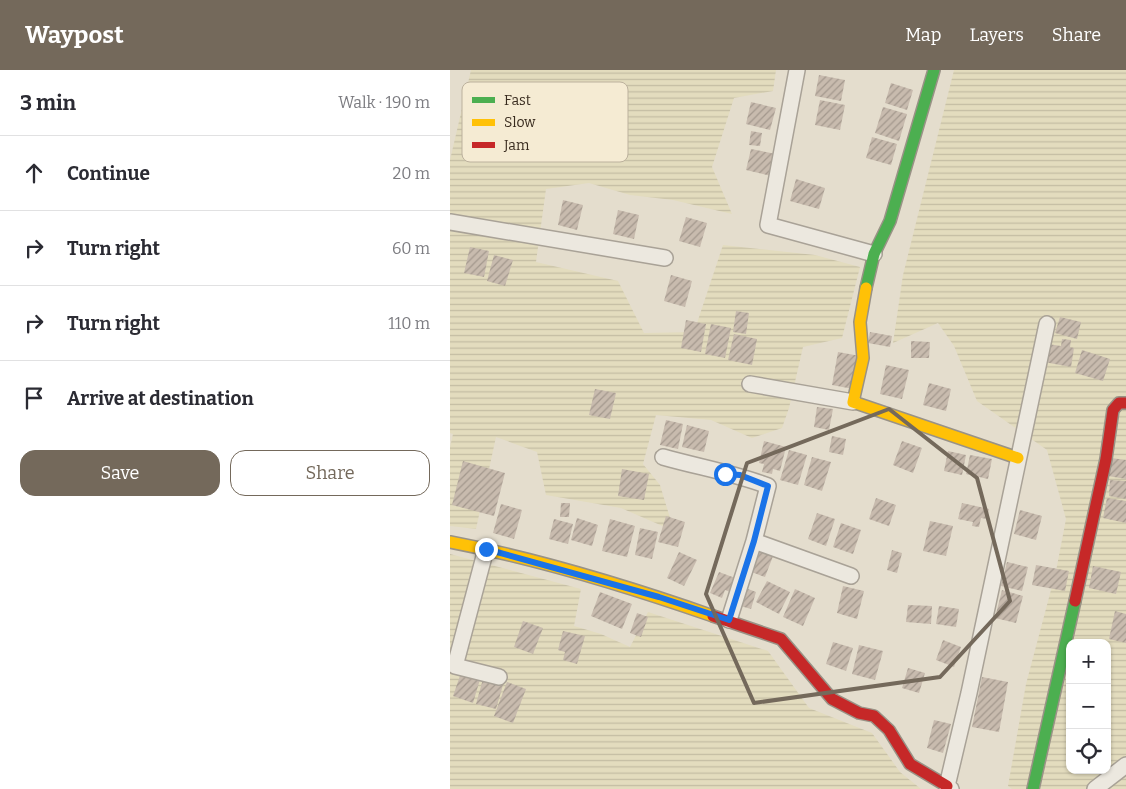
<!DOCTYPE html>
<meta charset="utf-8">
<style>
body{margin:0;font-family:Bitter,serif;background:#f2f2f3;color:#2b2b33}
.controls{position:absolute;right:15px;bottom:15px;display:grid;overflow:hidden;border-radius:10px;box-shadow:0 1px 4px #0004}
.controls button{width:45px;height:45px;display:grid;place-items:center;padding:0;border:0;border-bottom:1px solid #e1e1e2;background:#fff;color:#2b2b33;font:25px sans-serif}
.stop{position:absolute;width:15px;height:15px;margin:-11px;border:4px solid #1a73e8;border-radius:50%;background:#fff}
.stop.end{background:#1a73e8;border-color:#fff;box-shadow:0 1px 5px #0008}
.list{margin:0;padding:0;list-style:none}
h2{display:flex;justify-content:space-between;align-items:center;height:65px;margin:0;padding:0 20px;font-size:21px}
h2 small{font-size:16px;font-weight:400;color:#7c7c81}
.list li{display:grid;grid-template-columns:32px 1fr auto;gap:15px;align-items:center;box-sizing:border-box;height:75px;padding:0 20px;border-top:1px solid #e1e1e2}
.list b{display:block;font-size:19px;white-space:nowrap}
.list em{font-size:16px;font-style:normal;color:#7c7c81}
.actions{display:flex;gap:10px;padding:15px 20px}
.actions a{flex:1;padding:11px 0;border:1px solid #74695b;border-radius:15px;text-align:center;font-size:18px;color:#74695b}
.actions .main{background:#74695b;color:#fff}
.icon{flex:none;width:28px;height:28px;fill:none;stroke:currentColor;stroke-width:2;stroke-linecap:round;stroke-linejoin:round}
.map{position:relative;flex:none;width:676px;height:719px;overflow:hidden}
header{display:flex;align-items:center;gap:30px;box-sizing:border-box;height:70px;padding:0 25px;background:#74695b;color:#fff}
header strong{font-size:24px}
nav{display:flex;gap:28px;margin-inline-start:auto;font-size:18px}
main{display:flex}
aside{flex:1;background:#fff}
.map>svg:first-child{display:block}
.farmland{fill:url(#farmland-rules);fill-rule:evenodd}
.building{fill:url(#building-hatch)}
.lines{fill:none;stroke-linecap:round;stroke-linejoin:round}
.street-casing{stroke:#a9a297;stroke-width:18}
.fast-casing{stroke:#999286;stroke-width:14}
.slow-casing{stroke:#999286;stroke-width:14}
.jam-casing{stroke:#999286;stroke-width:14}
.street{stroke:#ece8df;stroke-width:15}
.fast{stroke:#4caf50;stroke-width:11}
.slow{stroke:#ffc107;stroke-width:11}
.jam{stroke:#c62828;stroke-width:11}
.route{stroke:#1a73e8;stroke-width:6}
.marked{fill:none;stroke:#74695b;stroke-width:4;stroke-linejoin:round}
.key{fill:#f5ebd3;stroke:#bcb19d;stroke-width:1}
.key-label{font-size:14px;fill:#382b1e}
</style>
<header>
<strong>Waypost</strong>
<nav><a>Map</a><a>Layers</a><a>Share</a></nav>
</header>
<main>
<aside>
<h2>3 min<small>Walk · 190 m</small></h2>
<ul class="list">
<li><svg class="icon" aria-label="ahead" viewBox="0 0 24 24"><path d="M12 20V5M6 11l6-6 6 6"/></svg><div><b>Continue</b></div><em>20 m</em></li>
<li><svg class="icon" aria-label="right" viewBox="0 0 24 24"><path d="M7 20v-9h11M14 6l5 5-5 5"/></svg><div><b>Turn right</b></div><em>60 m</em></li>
<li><svg class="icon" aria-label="right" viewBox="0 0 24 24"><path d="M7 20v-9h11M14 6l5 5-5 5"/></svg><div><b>Turn right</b></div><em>110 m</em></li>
<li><svg class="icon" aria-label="arrive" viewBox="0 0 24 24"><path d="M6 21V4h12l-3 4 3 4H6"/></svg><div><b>Arrive at destination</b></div></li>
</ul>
<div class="actions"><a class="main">Save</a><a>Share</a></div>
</aside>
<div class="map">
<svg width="676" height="719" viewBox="0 0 676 719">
<defs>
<pattern id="farmland-rules" width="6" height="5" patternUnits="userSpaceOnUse" patternTransform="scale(1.25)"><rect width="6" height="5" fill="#e3dcbe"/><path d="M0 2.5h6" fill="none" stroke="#c4bda3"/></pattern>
<pattern id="building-hatch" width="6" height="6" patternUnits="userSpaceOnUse" patternTransform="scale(1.25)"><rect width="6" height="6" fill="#c8bbae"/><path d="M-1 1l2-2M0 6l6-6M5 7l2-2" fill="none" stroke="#a3988d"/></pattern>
</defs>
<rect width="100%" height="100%" fill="#e4ddcd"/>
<path class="farmland" d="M21,0H326L323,21L284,28L262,97L282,144L223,130L180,125L139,113L96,119L86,192L168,211L194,263L244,262L273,175L365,185L410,197L392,268L353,277L339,338L332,358L302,368L261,350L206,345L193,394L210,415L224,461L171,438L96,425L87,382L46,367L26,459L0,456V377L3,364L0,363V90Z
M504,0H676V719H562L558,716L576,614L606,501L616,449L597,380L527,331L504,276L488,253L443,273L453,205ZM620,573H657V700H620Z
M0,484L131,519L124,556L151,564L180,577L198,542L318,581L359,638L422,663L450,702L471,719H0Z"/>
<path class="building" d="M369,5L395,10L391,31L365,26Z
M441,13L463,20L457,40L435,33Z
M370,30L395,35L390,60L365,55Z
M301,32L326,38L320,60L296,54Z
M433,37L457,44L449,71L425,63Z
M301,61L312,63L310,76L299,75Z
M422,67L447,74L441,95L416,88Z
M301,79L326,84L321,106L296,100Z
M346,109L375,118L369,139L340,131Z
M113,130L133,135L127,160L108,155Z
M168,140L189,145L184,169L163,164Z
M236,147L257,153L250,177L229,171Z
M20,177L39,181L34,207L14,203Z
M44,185L63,190L55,216L37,211Z
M221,205L242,211L235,237L214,231Z
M286,241L299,243L296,264L283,262Z
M610,247L631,252L627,269L605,263Z
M236,250L256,254L251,282L231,278Z
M261,254L281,258L275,288L255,284Z
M420,262L442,266L440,277L418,273Z
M284,264L307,269L302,295L278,290Z
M612,269L621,270L620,277L624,278L621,297L594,292L598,274L611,276Z
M461,271L480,272L479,288H461Z
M632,280L660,289L653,311L625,303Z
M388,282L410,286L403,319L382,315Z
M436,295L459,300L452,329L430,324Z
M479,313L501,319L496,341L473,335Z
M145,319L166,323L160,349L139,345Z
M367,337L383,339L379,360L364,357Z
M216,350L233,354L228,379L210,375Z
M237,355L259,361L254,382L232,377Z
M382,366L396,369L393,385L379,382Z
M314,371L336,377L330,401L323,399L322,404L312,402L314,394L309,393Z
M452,371L472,378L463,403L443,395Z
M339,380L357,385L348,415L330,410Z
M498,381L516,385L512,405L494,401Z
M520,385L542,389L538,409L516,404Z
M362,387L381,392L372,421L354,415Z
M661,388L676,390V409L658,406Z
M13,391L55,403L44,446L2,435Z
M172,399L199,404L194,430L168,426Z
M660,410L676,411V429L659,426Z
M426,428L446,435L439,456L419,449Z
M657,428L676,431V453L653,448Z
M111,433H120L119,447H110Z
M512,433L539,439L537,449L531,448L529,457L522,456L523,452L508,449Z
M51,434L72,440L64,469L43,463Z
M570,440L592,446L586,470L564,464Z
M367,443L385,449L376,476L358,469Z
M216,446L235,452L228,477L208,472Z
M127,448L148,455L142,476L121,470Z
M104,449L123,454L118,474L99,469Z
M160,449L185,456L177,487L152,481Z
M480,451L503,456L496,486L473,481Z
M391,453L411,460L403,484L383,477Z
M190,458L208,462L202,489L185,485Z
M309,475L325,481L315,507L299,501Z
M442,480L452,483L447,503L437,500Z
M229,482L247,490L234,516L217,508Z
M557,492L578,497L572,521L551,516Z
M586,495L619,501L615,521L582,515Z
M643,496L671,502L666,524L639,518Z
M269,502L288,509L283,523L275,520L272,528L260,523Z
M317,511L340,522L329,544L306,532Z
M393,516L414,521L407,549L387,543Z
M293,517L306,522L301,539L287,535Z
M345,519L365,528L353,556L333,547Z
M552,520L573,526L566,553L545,548Z
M150,522L182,534L172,559L141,546Z
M458,535L482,536L481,554L456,552Z
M489,536L509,539L506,557L486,554Z
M665,541L676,544V573L659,569Z
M187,543L198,547L191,567L180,563Z
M73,551L93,558L83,584L64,577Z
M113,561L135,566L127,594L113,590L115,582L108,580Z
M493,570L511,577L504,597L486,590Z
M383,572L403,578L396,601L376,594Z
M409,575L433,581L425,610L402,604Z
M458,598L475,603L469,623L452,618Z
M12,600L31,606L23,633L3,626Z
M532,607L558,612L549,662L522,657Z
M33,609L53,615L46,639L26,634Z
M57,612L76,619L63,653L44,646Z
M484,650L501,654L493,683L477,678Z"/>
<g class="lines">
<g class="street-casing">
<path id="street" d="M347,0L318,155L424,184
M0,152L215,188
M300,314L403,332
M213,387C248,397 284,403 318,416L304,471L279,550
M304,471L401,506
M36,479L5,596L49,607
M501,719L497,716L519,623L597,254
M645,719L676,695"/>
</g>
<g class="fast-casing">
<path id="fast" d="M416,218L424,184L440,151L484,0
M583,719L625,531"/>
</g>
<g class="slow-casing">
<path id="slow" d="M416,218L410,252L413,288L403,332L568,388
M0,472C89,489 177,516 263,546"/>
</g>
<g class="jam-casing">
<path id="jam" d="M625,531L656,389L663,340L669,333H676
M263,546L331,569L382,629L409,643L424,646L439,660L460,694L497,716"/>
</g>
<use href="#street" class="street"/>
<use href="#fast" class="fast"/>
<use href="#slow" class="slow"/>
<use href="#jam" class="jam"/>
</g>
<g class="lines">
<path class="route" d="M36,479L209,527L279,550L304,471L318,416L290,405L275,404"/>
</g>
<path class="marked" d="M439,339L527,408L560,531L490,607L304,633L256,524L297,393Z"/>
<rect x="12" y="12" width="166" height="80" rx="8" class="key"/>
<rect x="22" y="27" width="23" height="6" fill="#4caf50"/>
<rect x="22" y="49" width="23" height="7" fill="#ffc107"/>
<rect x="22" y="72" width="23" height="6" fill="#c62828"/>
<g class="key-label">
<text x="54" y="35">Fast</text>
<text x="54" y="57">Slow</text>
<text x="54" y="80">Jam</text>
</g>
</svg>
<div class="controls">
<button>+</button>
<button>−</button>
<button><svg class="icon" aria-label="locate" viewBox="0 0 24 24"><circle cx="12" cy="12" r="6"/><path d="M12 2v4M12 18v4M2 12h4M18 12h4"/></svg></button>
</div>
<div class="stop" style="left:275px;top:404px"></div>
<div class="stop end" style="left:36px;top:479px"></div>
</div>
</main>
